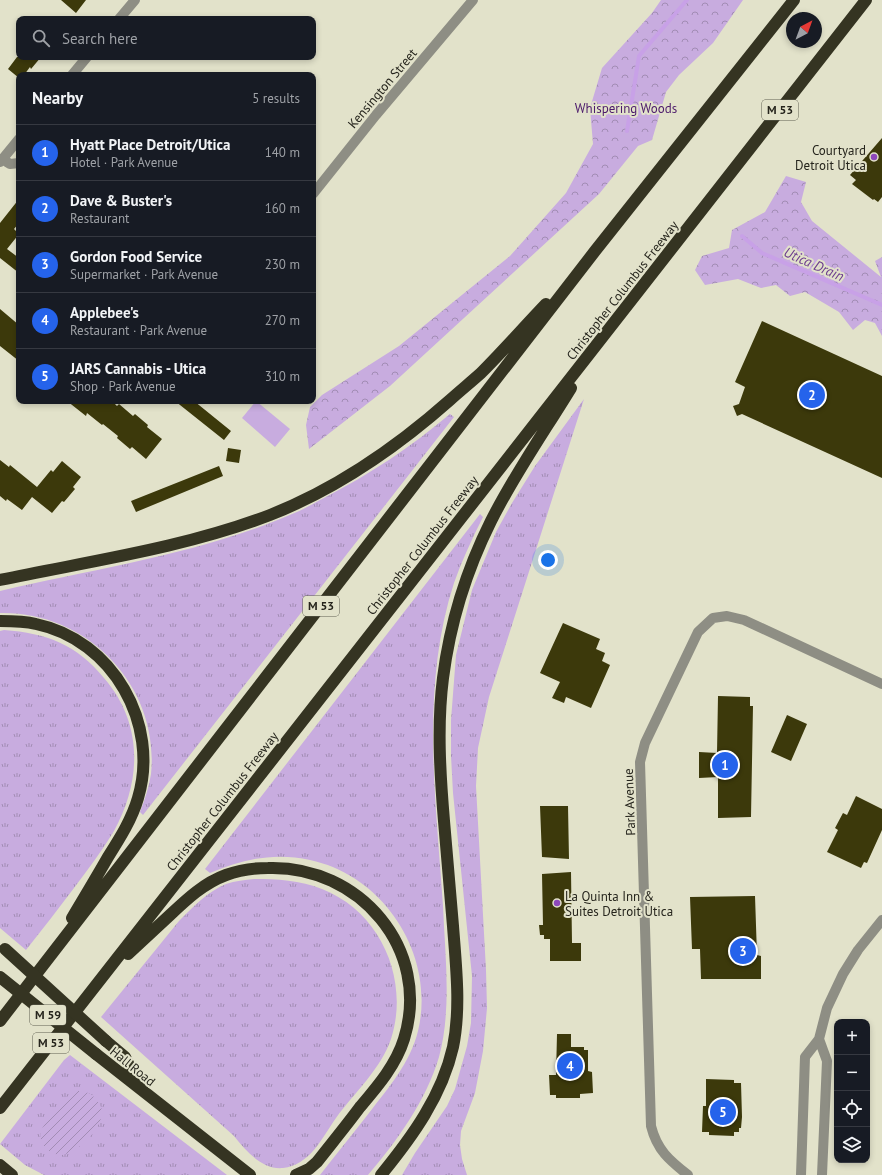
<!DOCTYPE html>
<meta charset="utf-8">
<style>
body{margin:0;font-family:"PT Sans",sans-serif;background:#242831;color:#f1f3f6}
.controls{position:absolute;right:12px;bottom:12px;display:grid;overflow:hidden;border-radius:8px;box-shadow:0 2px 6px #0003}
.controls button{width:36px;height:36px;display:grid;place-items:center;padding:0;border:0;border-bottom:1px solid #363941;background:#171b24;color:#f1f3f6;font:20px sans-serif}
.compass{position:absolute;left:786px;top:12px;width:36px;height:36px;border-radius:50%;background:#171b24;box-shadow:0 2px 6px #0003;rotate:41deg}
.you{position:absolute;left:548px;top:560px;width:14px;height:14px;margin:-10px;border:3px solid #fff;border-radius:50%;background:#1a73e8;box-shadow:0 0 0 6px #1a73e833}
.badge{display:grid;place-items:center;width:26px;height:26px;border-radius:50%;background:#2563eb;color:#fff;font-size:13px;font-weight:700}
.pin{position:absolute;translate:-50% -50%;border:2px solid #fff;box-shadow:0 1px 4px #0006}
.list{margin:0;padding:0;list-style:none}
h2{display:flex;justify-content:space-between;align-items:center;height:52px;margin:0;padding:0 16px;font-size:17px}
h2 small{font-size:13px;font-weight:400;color:#9ea1a6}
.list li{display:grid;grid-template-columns:26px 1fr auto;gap:12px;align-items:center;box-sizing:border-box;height:56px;padding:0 16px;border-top:1px solid #363941}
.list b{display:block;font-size:15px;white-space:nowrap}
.list p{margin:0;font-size:13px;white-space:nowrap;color:#9ea1a6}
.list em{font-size:13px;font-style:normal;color:#9ea1a6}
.icon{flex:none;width:22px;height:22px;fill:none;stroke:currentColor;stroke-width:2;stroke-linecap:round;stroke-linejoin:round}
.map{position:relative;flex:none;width:882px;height:1175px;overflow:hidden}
.search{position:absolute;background:#171b24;box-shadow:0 2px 6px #0003;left:16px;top:16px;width:300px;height:44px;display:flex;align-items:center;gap:10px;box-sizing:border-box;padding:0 14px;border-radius:8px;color:#9ea1a6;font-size:15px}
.panel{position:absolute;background:#171b24;box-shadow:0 2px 6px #0003;left:16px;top:72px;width:300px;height:332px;border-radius:8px}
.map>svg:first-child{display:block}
.grass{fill:url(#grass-tufts)}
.forest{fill:url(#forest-crowns)}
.park{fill:#c8acdf}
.garden{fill:url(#garden-furrows)}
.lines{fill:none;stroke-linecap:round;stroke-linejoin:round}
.stream{stroke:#c8a1e7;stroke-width:4}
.building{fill:#3c390b}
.minor{stroke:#8e8e84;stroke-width:10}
.highway{stroke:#353422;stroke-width:12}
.highway-bridge{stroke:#353422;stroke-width:12}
.poi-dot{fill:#8d47bb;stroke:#e2e2ca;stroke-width:1.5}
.labels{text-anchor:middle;stroke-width:4;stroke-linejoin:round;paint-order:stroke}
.shield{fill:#e2e2ca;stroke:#5e5e51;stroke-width:1}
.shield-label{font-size:12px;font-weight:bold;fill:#26251d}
.street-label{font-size:13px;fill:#26251d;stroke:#e2e2ca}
.park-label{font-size:13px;fill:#4c1a6b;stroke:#e2e2ca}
.poi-label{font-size:13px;fill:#26251d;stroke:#e2e2ca;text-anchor:end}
.water-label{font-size:14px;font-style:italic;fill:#6c3c8e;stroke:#e2e2ca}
</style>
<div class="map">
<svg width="882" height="1175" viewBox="0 0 882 1175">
<defs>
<pattern id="grass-tufts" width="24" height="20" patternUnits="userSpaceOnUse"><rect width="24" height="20" fill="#c8acdf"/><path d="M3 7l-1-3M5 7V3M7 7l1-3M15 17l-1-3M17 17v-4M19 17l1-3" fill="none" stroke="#a28cb4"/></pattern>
<pattern id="forest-crowns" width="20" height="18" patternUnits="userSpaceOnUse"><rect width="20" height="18" fill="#c8acdf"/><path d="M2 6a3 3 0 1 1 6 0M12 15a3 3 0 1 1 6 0" fill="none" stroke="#a28cb4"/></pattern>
<pattern id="garden-furrows" width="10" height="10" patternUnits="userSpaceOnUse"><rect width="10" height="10" fill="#c8acdf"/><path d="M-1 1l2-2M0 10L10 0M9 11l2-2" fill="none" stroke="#a28cb4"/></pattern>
</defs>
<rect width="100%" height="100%" fill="#e2e2ca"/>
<path class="grass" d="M584,399L489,697L478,748L476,786L486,970L487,1008L483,1051L475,1093L461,1131L460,1145L462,1159L467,1175H402L415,1153L447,1106L455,1089L467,1046L471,1023L472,976L453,793L451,756V720L456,655L472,590L496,532L512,503L535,466Z
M450,414L454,417L143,815L140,812C145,799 149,787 151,774C160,686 87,611 0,613V591C97,568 200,554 292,514C303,510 314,503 324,498C370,474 411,447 450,414Z
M480,514L483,517C472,539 462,560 454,583C420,688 436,799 443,906C445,956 452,1009 439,1057C426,1101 397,1141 368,1175H320C336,1154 353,1134 369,1113C389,1087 410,1063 418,1031C436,956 385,876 310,860C275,852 242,859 210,873L205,869Z
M4,630C47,633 77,645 104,678C143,723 142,780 114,831C102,851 88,869 74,888C58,909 42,930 26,950L0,928V631Z
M254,879C277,879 300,880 322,889C381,912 410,980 391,1039C381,1069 354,1093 336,1118C322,1138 310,1165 283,1168C262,1170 246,1151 234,1136L101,1017L179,921C193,907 207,892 226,884C235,881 245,880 254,879Z
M70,1055L227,1175H44L25,1165L0,1144L64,1060Z"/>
<path class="forest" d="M661,0H743L713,43L679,75L666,92L652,140L638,146L599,194L390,386L309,449L306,425L310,407L322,395L399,346L510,256L566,193L593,144L590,108L602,68L652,13Z
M786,176L806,182L801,202L812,221L881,277L875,261L882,257V336L875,323L865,320L853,330L839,312L805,292L790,296L776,285L761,288L738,279L705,285L695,270L702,256L729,248L732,230L765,212Z"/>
<path class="park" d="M256,401L290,429L275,447L242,418Z"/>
<path class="garden" d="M77,1091C85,1091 91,1093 96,1099C98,1102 101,1106 102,1110C104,1127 78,1153 62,1155C56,1155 52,1153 48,1150C42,1145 39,1138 41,1131C43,1125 66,1096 72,1093C73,1092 75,1092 77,1091Z"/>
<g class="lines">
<path class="stream" d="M627,131L639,56L687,0
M742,236L762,253L882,305"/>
</g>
<path class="building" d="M61,0H86L76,13Z
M17,57H41L31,69L30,67L24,75H19V78L8,69Z
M882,138V197L878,202L874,199L873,200L852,184L856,180L850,175Z
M19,199V223L14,229L19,234L7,249L19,258V273L0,258V223Z
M0,309L19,325V361L0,346Z
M762,321L882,376V478L742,414L737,416L733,406L739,404L745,387L735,382Z
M67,401H112L117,406L119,404L133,416L135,414L148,425L147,427L162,439L146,459L132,447L130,449L117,438L118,436L103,424L102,425L87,413L86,416Z
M175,401H194L231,431L224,440Z
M228,448L241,450L239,463L226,461Z
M0,460L9,467L10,465L37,487L51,470L53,472L62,461L81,477L73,487L75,489L64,502L62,501L52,513L32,497L22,510L7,499L6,501L0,496Z
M219,466L223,476L136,512L131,501Z
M563,623L600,639L596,649L605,653L602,661L610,665L591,708L566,697L564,703L552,698L560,682L540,673Z
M718,696L750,697V706H753L751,817L718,818V777L699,778V752L717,753Z
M787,715L807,724L791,761L771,752Z
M856,796L882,809V830L867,863L864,862L861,868L827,852L838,830L835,828L843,813L847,815Z
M540,806H568L569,859L542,857Z
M571,872L572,943H581V961H550V939H544V935H540L539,925H543L542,874Z
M755,896L757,955L761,956V979H701L700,949H692L690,897Z
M557,1034H571V1047H584V1050H588V1071L592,1072L593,1093L580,1094V1098H556V1095H550L549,1075H556Z
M706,1079L734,1080V1083H741L742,1117L741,1128H739V1132H734V1136L709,1135V1132H702L703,1106H706Z"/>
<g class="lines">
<path class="minor" d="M119,19L135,0
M72,75L87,57
M2,159L10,164L19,163
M0,162L19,139
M313,194L376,115L473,0
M819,1039L827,1061L822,1175
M688,1175C669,1160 657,1150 651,1126L640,762L645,743L698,632L713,618L727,616L744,620L882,684
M801,1175L805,1057L819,1039L827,1008L843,974L858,950L882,920"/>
<path class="highway" d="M0,580C90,561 184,548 270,515C336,489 397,447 450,400C460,391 471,382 481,373C503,351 524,327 546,304
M0,621C12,621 24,621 36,624C113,640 160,724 138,798C132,819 120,838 108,857C96,878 84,898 72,918
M128,954C142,941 156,928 170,915C187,899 204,883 226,875C239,870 254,868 268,868C359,865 432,949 404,1039C396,1065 377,1087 360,1107C346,1126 331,1144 317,1162L309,1169L296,1175
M0,1021L595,251L794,0
M106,1041L125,1057L139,1086
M96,1054L250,1175
M0,1108L866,0
M0,1165L12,1175
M381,1175C412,1137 442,1096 453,1047C461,1008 456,966 453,926C450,891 447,856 444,821C440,773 437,725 443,678C450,623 466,571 491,521C514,475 544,432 571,388"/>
<path class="highway-bridge" d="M5,949L106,1041
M0,977L96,1054"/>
</g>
<g class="poi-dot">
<circle cx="874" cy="157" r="4"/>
<circle cx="557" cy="903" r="4"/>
</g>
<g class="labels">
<g class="shield">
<rect x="762" y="100" width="36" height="20" rx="3"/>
<rect x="303" y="596" width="36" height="20" rx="3"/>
<rect x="30" y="1005" width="36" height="20" rx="3"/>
<rect x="33" y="1033" width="36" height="20" rx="3"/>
</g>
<g class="shield-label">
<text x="780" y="114">M 53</text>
<text x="321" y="610">M 53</text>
<text x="48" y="1019">M 59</text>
<text x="51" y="1047">M 53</text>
</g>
<g class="street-label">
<text transform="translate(382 88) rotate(-50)" y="5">Kensington Street</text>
<text transform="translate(622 290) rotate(-52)" y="5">Christopher Columbus Freeway</text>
<text transform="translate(422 545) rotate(-52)" y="5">Christopher Columbus Freeway</text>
<text transform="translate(222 801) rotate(-52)" y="5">Christopher Columbus Freeway</text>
<text transform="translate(629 802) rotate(-92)" y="5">Park Avenue</text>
<text transform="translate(133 1066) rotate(39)" y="5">Hall Road</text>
</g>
<g class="park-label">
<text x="626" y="113">Whispering Woods</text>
</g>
<g class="poi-label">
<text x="866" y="155">Courtyard<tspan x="866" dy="15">Detroit Utica</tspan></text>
<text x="565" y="901" text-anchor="start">La Quinta Inn &amp;<tspan x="565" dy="15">Suites Detroit Utica</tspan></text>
</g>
<g class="water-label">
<text transform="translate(814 264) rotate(24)" y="5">Utica Drain</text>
</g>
</g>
</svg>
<div class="controls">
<button>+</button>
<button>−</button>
<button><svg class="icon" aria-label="locate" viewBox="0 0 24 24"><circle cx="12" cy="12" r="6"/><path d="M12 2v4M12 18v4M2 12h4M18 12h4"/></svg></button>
<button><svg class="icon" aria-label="layers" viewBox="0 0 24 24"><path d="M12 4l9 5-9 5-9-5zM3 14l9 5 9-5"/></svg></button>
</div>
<svg class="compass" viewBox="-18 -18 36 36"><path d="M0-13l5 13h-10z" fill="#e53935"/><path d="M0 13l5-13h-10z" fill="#9ea1a6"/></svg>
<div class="you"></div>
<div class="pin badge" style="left:725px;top:765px">1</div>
<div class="pin badge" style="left:812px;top:395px">2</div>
<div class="pin badge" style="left:743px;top:951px">3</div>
<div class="pin badge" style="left:570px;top:1066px">4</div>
<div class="pin badge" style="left:723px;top:1112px">5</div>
<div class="search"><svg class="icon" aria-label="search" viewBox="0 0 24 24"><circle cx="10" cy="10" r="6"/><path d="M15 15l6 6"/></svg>Search here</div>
<section class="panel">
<h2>Nearby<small>5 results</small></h2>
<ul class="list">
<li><span class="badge">1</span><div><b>Hyatt Place Detroit/Utica</b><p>Hotel · Park Avenue</p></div><em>140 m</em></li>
<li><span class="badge">2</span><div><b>Dave &amp; Buster's</b><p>Restaurant</p></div><em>160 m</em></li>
<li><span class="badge">3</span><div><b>Gordon Food Service</b><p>Supermarket · Park Avenue</p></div><em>230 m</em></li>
<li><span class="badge">4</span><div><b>Applebee's</b><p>Restaurant · Park Avenue</p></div><em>270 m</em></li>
<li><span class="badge">5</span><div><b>JARS Cannabis - Utica</b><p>Shop · Park Avenue</p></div><em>310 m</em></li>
</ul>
</section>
</div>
